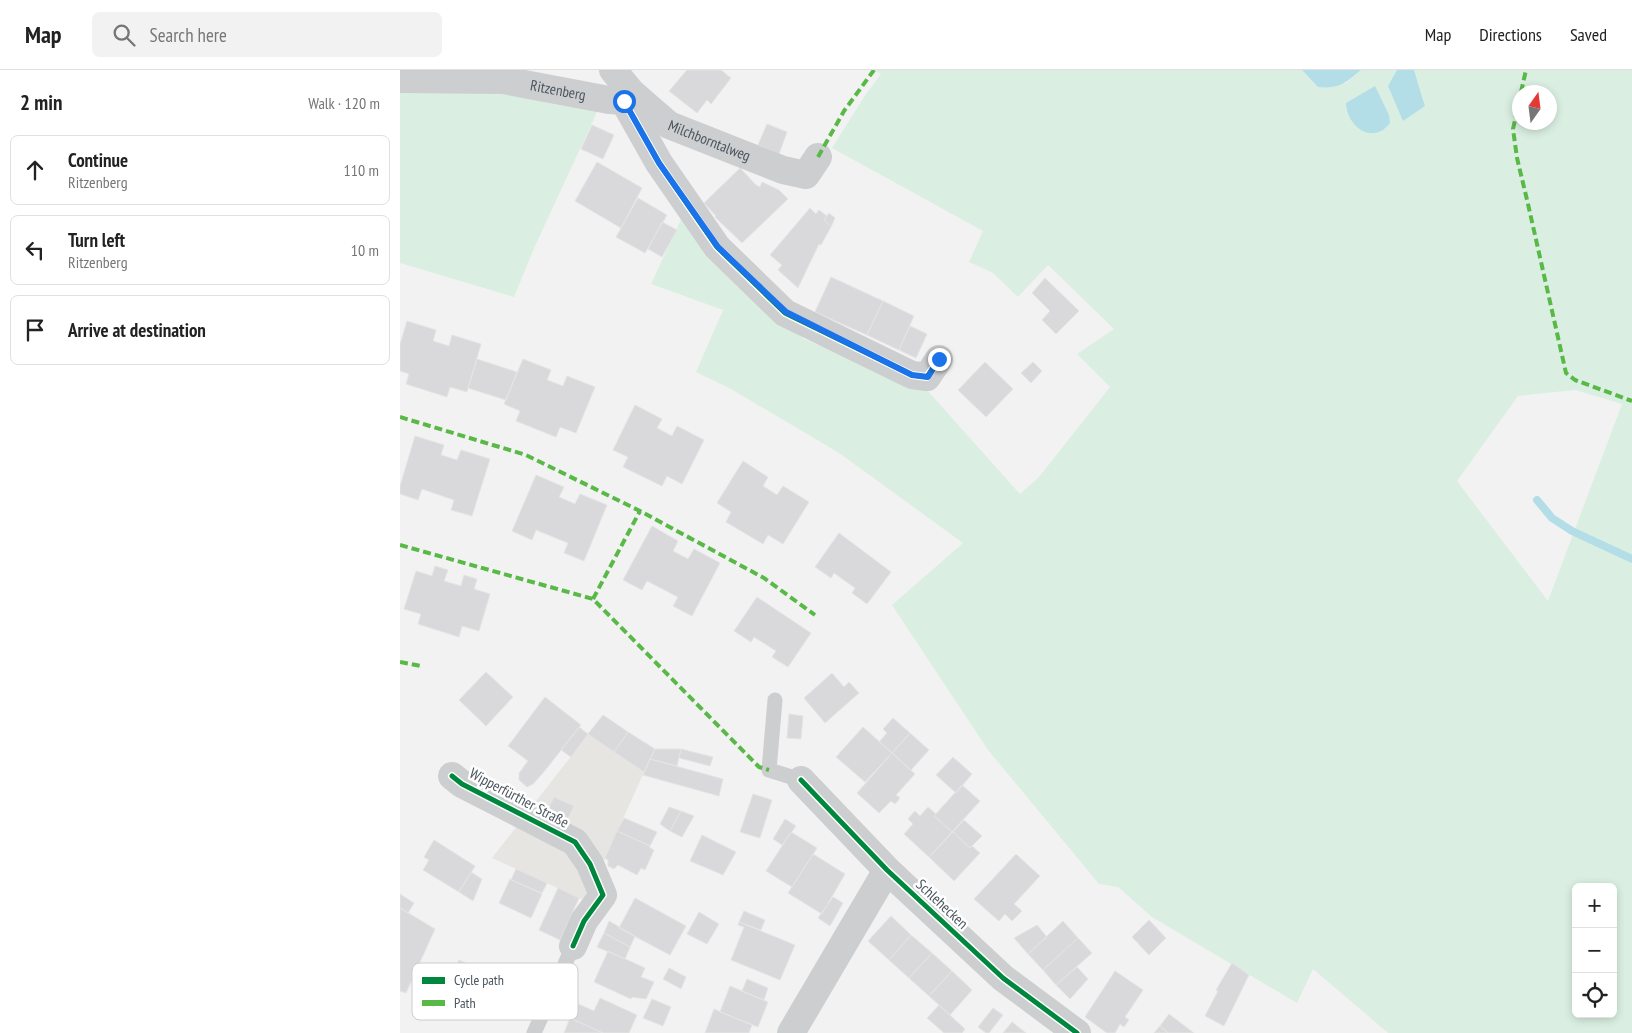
<!DOCTYPE html>
<meta charset="utf-8">
<style>
body{margin:0;font-family:"PT Sans Narrow",sans-serif;background:#f2f2f2;color:#222}
.controls{position:absolute;right:15px;bottom:15px;display:grid;overflow:hidden;border-radius:8px;box-shadow:0 2px 8px #0003}
.controls button{width:45px;height:45px;display:grid;place-items:center;padding:0;border:0;border-bottom:1px solid #e0e0e0;background:#fff;color:#222;font:25px sans-serif}
.compass{position:absolute;left:1112px;top:15px;width:45px;height:45px;border-radius:50%;background:#fff;box-shadow:0 2px 8px #0003;rotate:14deg}
.stop{position:absolute;width:15px;height:15px;margin:-11px;border:4px solid #1a73e8;border-radius:50%;background:#fff}
.stop.end{background:#1a73e8;border-color:#fff;box-shadow:0 1px 5px #0008}
.list{margin:0;padding:0;list-style:none}
h2{display:flex;justify-content:space-between;align-items:center;height:65px;margin:0;padding:0 20px;font-size:21px}
h2 small{font-size:16px;font-weight:400;color:#767676}
.list li{display:grid;grid-template-columns:32px 1fr auto;gap:15px;align-items:center;box-sizing:border-box;height:70px;margin:0 10px 10px;padding:0 10px;border:1px solid #e0e0e0;border-radius:8px}
.list b{display:block;font-size:19px;white-space:nowrap}
.list p{margin:0;font-size:16px;white-space:nowrap;color:#767676}
.list em{font-size:16px;font-style:normal;color:#767676}
.icon{flex:none;width:28px;height:28px;fill:none;stroke:currentColor;stroke-width:2;stroke-linecap:round;stroke-linejoin:round}
.map{position:relative;flex:none;width:1232px;height:963px;overflow:hidden}
header{display:flex;align-items:center;gap:30px;box-sizing:border-box;height:70px;padding:0 25px;background:#fff;border-bottom:1px solid #e0e0e0}
header strong{font-size:24px}
nav{display:flex;gap:28px;margin-inline-start:auto;font-size:18px}
.search{width:350px;height:45px;background:#f2f2f2;display:flex;align-items:center;gap:12px;box-sizing:border-box;padding:0 18px;border-radius:8px;color:#767676;font-size:19px}
main{display:flex}
aside{flex:1;background:#fff}
.map>svg:first-child{display:block}
.commercial{fill:#e6e5e1}
.green{fill:#daefe2;fill-rule:evenodd}
.water{fill:#b3dee8}
.lines{fill:none;stroke-linecap:round;stroke-linejoin:round}
.stream{stroke:#b3dee8;stroke-width:8}
.building{fill:#d9d9db;stroke:#e4e4e5}
.lane{stroke:#ccced0;stroke-width:15}
.street{stroke:#ccced0;stroke-width:28}
.quiet{stroke:#58b947;stroke-width:4;stroke-dasharray:8 4;stroke-linecap:butt}
.cycleway-casing{stroke:#fff;stroke-width:8}
.cycleway{stroke:#00873e;stroke-width:5}
.route{stroke:#1a73e8;stroke-width:6}
.labels{text-anchor:middle;stroke-width:5;stroke-linejoin:round;paint-order:stroke}
.street-label{font-size:15px;fill:#4b555d;stroke:#fff}
.key{fill:#fff;stroke:#c9ccce;stroke-width:1}
.key-label{font-size:14px;fill:#4b555d}
</style>
<header>
<strong>Map</strong>
<div class="search"><svg class="icon" aria-label="search" viewBox="0 0 24 24"><circle cx="10" cy="10" r="6"/><path d="M15 15l6 6"/></svg>Search here</div>
<nav><a>Map</a><a>Directions</a><a>Saved</a></nav>
</header>
<main>
<aside>
<h2>2 min<small>Walk · 120 m</small></h2>
<ul class="list">
<li><svg class="icon" aria-label="ahead" viewBox="0 0 24 24"><path d="M12 20V5M6 11l6-6 6 6"/></svg><div><b>Continue</b><p>Ritzenberg</p></div><em>110 m</em></li>
<li><svg class="icon" aria-label="left" viewBox="0 0 24 24"><path d="M17 20v-9H6M10 6l-5 5 5 5"/></svg><div><b>Turn left</b><p>Ritzenberg</p></div><em>10 m</em></li>
<li><svg class="icon" aria-label="arrive" viewBox="0 0 24 24"><path d="M6 21V4h12l-3 4 3 4H6"/></svg><div><b>Arrive at destination</b></div></li>
</ul>
</aside>
<div class="map">
<svg width="1232" height="963" viewBox="0 0 1232 963">
<rect width="100%" height="100%" fill="#f3f2f2"/>
<path class="commercial" d="M203,645L254,680L186,831L92,788Z"/>
<path class="green" d="M474,0H902L918,17L946,13L961,0H997L989,16L1025,35L1014,0H1232V963H988L913,899L897,933L752,847L718,817L699,814L588,680L492,535L563,473L439,383L331,319L296,302L323,240L251,214L284,143L367,240L404,269L527,320L620,424L639,407L710,317L677,284L714,259L648,195L618,227L593,203L569,192L583,161L432,78L466,24L481,4ZM1120,22H1150V52H1120ZM1175,320L1222,334L1148,531L1057,411L1118,326ZM1176,817H1213V944H1176Z
M36,21L120,25L199,38L135,176L114,227L0,193V22Z"/>
<path class="water" d="M902,0H961C945,13 940,19 918,17Z
M997,0H1014L1025,36L1003,51L988,16Z
M975,16L989,45L990,53C987,56 984,60 981,61C962,70 946,49 946,33Z"/>
<g class="lines">
<path class="stream" d="M1137,430L1152,448L1172,461L1232,489"/>
</g>
<path class="building" d="M287,0H321L331,8L311,34L307,30L297,43L269,21Z
M367,54L387,62L379,84L358,75Z
M192,55L214,65L203,89L181,79Z
M197,92L242,118L221,158L175,131Z
M340,98L356,115L360,117L362,112L379,120L388,129L342,173L315,147L316,146L304,133Z
M238,128L267,145L245,183L216,167Z
M410,138L416,144L419,140L427,146L424,150L431,157L421,175L419,174L398,218L378,200L382,195L370,185Z
M429,143L435,148L431,157L424,150Z
M262,152L277,160L262,187L248,179Z
M431,207L483,231L467,265L415,242Z
M645,208L679,241L656,264L642,250L650,241L632,223Z
M483,231L514,246L499,280L467,265Z
M7,251L36,260L33,271L49,276L52,265L81,274L67,322L50,317L47,327L6,314L9,304L0,301V274Z
M510,256L527,264L516,288L499,280Z
M77,289L117,302L106,330L68,318Z
M123,289L151,300L147,310L163,316L167,306L195,317L176,363L160,357L156,367L116,351L120,341L104,334Z
M585,292L613,319L586,347L558,320Z
M633,292L642,301L631,313L621,303Z
M235,335L262,349L257,358L272,366L277,356L304,370L282,414L267,406L262,416L223,397L228,387L213,380Z
M15,366L44,375L41,385L57,390L61,380L90,389L72,446L51,440L54,430L22,419L18,430L0,424V416Z
M343,391L368,407L363,416L377,425L383,416L409,432L383,474L368,465L363,474L326,452L331,442L317,433Z
M136,405L164,417L159,427L175,434L180,424L207,435L184,491L164,483L168,473L136,460L132,470L112,461Z
M252,456L278,471L273,481L288,489L294,479L320,493L292,546L273,536L278,527L247,511L242,520L223,510Z
M439,463L491,502L467,534L452,523L455,518L434,503L431,508L415,497Z
M35,496L48,500L44,511L61,516L64,505L77,509L74,519L90,524L79,561L62,556L59,567L18,554L21,544L4,539L16,501L32,506Z
M357,527L411,563L388,597L372,587L376,581L354,567L351,572L334,561Z
M86,602L113,627L86,656L59,630Z
M432,603L444,617L449,612L459,623L425,653L404,628Z
M145,627L181,655L143,703L133,714L127,717L119,710V703L128,691L108,676Z
M389,644L403,646L401,669L387,668Z
M203,645L228,662L214,682L188,664Z
M493,648L510,663L492,683L479,672L487,663L483,659Z
M179,657L188,664L171,687L161,680Z
M463,657L492,683L465,712L436,687Z
M228,662L255,679L244,702L214,682Z
M510,663L529,680L511,700L492,683Z
M255,679H281L277,696L250,689Z
M281,679L313,687L310,696L279,688Z
M492,683L515,704L496,725L500,728L495,734L491,731L479,743L457,723Z
M553,687L572,704L556,723L536,705Z
M250,689L323,709L319,726L243,705Z
M562,715L580,731L552,762L534,746Z
M353,724L372,730L360,768L340,762Z
M154,727L174,736L165,755L145,746Z
M269,737L281,741L270,761L260,754Z
M528,737L536,744L534,746L552,762L529,787L504,764L513,754L508,749L515,741L520,746Z
M281,741L294,746L282,767L270,761Z
M224,748L257,762L250,776L217,761Z
M385,749L396,756L382,775L373,769Z
M564,750L582,766L570,778L553,762Z
M217,761L250,776V778L254,780L245,800L241,798L237,805L218,795L214,799L208,796V790L205,788Z
M391,762L417,778L392,817L366,801Z
M553,762L570,778L572,776L580,783L554,811L529,787Z
M302,765L336,782L323,805L290,791Z
M34,770L75,796L59,822L23,800L29,790L24,787Z
M413,784L445,804L422,844L388,823Z
M616,784L640,806L614,834L622,841L612,851L605,844L599,851L574,829Z
M116,799L147,813L142,823L111,810Z
M71,802L82,809L73,831L59,822Z
M110,809L142,824L131,848L99,833Z
M158,818L179,828L160,870L139,860Z
M0,824L14,833L8,843L0,838Z
M433,827L443,833L430,856L418,848Z
M235,828L286,856L270,885L219,858Z
M0,838L35,859L6,923L0,921Z
M344,841L365,850L361,860L339,852Z
M299,842L319,854L307,874L287,864Z
M491,846L511,865L489,890L468,871Z
M749,850L766,868L749,885L732,867Z
M209,851L235,866L230,877L204,863Z
M663,851L678,868L643,900L628,884Z
M339,852L395,875L380,910L331,890L344,857L338,855Z
M637,855L647,867L628,884L614,868Z
M204,863L230,877L225,889L197,877Z
M511,865L532,883L509,908L489,890Z
M678,868L692,883L656,915L643,900Z
M208,881L245,898L241,907L254,912L246,929L232,927L231,929L194,912Z
M532,883L552,901L529,926L509,908Z
M59,890L100,908L87,938L46,920Z
M832,893L849,905L824,956L805,946L818,921L816,920Z
M677,897L688,909L670,929L656,915Z
M269,898L286,907L281,919L263,909Z
M552,901L572,920L550,945L529,926Z
M715,901L743,920L725,947L729,950L724,957L720,954L715,963H707L685,947Z
M347,909L368,918L364,930L342,921Z
M330,916L368,932L358,957L320,942Z
M200,928L237,945L229,963H203L170,948L176,933L194,941Z
M252,929L271,937L263,956L243,948Z
M539,935L565,959L562,963H544L527,948Z
M593,938L603,945L589,963H586L578,957Z
M314,939L352,955L349,963H305Z
M769,944L794,963H768L760,956Z
M170,948L203,963H164Z
M612,952L626,963H603Z
M760,956L768,963H754Z"/>
<g class="lines">
<path class="lane" d="M375,630L369,700L401,710
M134,963L173,876"/>
<g class="street">
<path id="s1" d="M213,0L231,22L269,55L383,100L406,105L418,87"/>
<path id="s2" d="M0,9L103,10L209,30L224,31L231,22"/>
<path d="M224,31L259,93L317,177L385,243L512,305L527,307L539,289"/>
<path d="M52,706L62,714L175,772L190,794L203,825L184,851L173,876"/>
<path d="M401,710L487,800L603,908L677,963"/>
<path d="M391,963L487,800"/>
</g>
<path class="quiet" d="M1121,22L1126,0
M1120,28L1113,59L1117,88L1128,134L1166,303L1175,310L1232,331
M418,87L444,41L474,0
M0,347L126,385L240,441L364,508L415,545
M0,475L193,529L359,697L369,700
M193,529L240,441
M0,592L21,596"/>
<g class="cycleway-casing">
<path id="cycleway" d="M224,31L259,93L317,177L385,243L512,305L527,307L539,289
M52,706L62,714L175,772L190,794L203,825L184,851L173,876
M401,710L487,800L603,908L677,963"/>
</g>
<use href="#cycleway" class="cycleway"/>
</g>
<g class="lines">
<path class="route" d="M224,31L259,93L318,177L386,242L512,305L528,307L539,289"/>
</g>
<g class="labels">
<g class="street-label">
<text dy="5" stroke="none"><textPath href="#s2" startOffset="159">Ritzenberg</textPath></text>
<text dy="5" stroke="none"><textPath href="#s1" startOffset="122">Milchborntalweg</textPath></text>
<text transform="translate(119 728) rotate(28)" y="5">Wipperfürther Straße</text>
<text transform="translate(542 834) rotate(43)" y="5">Schlehecken</text>
</g>
</g>
<rect x="12" y="893" width="166" height="57" rx="8" class="key"/>
<rect x="22" y="907" width="23" height="7" fill="#00873e"/>
<rect x="22" y="930" width="23" height="6" fill="#58b947"/>
<g class="key-label">
<text x="54" y="915">Cycle path</text>
<text x="54" y="938">Path</text>
</g>
</svg>
<div class="controls">
<button>+</button>
<button>−</button>
<button><svg class="icon" aria-label="locate" viewBox="0 0 24 24"><circle cx="12" cy="12" r="6"/><path d="M12 2v4M12 18v4M2 12h4M18 12h4"/></svg></button>
</div>
<svg class="compass" viewBox="-18 -18 36 36"><path d="M0-13l5 13h-10z" fill="#e53935"/><path d="M0 13l5-13h-10z" fill="#767676"/></svg>
<div class="stop" style="left:224px;top:31px"></div>
<div class="stop end" style="left:539px;top:289px"></div>
</div>
</main>
